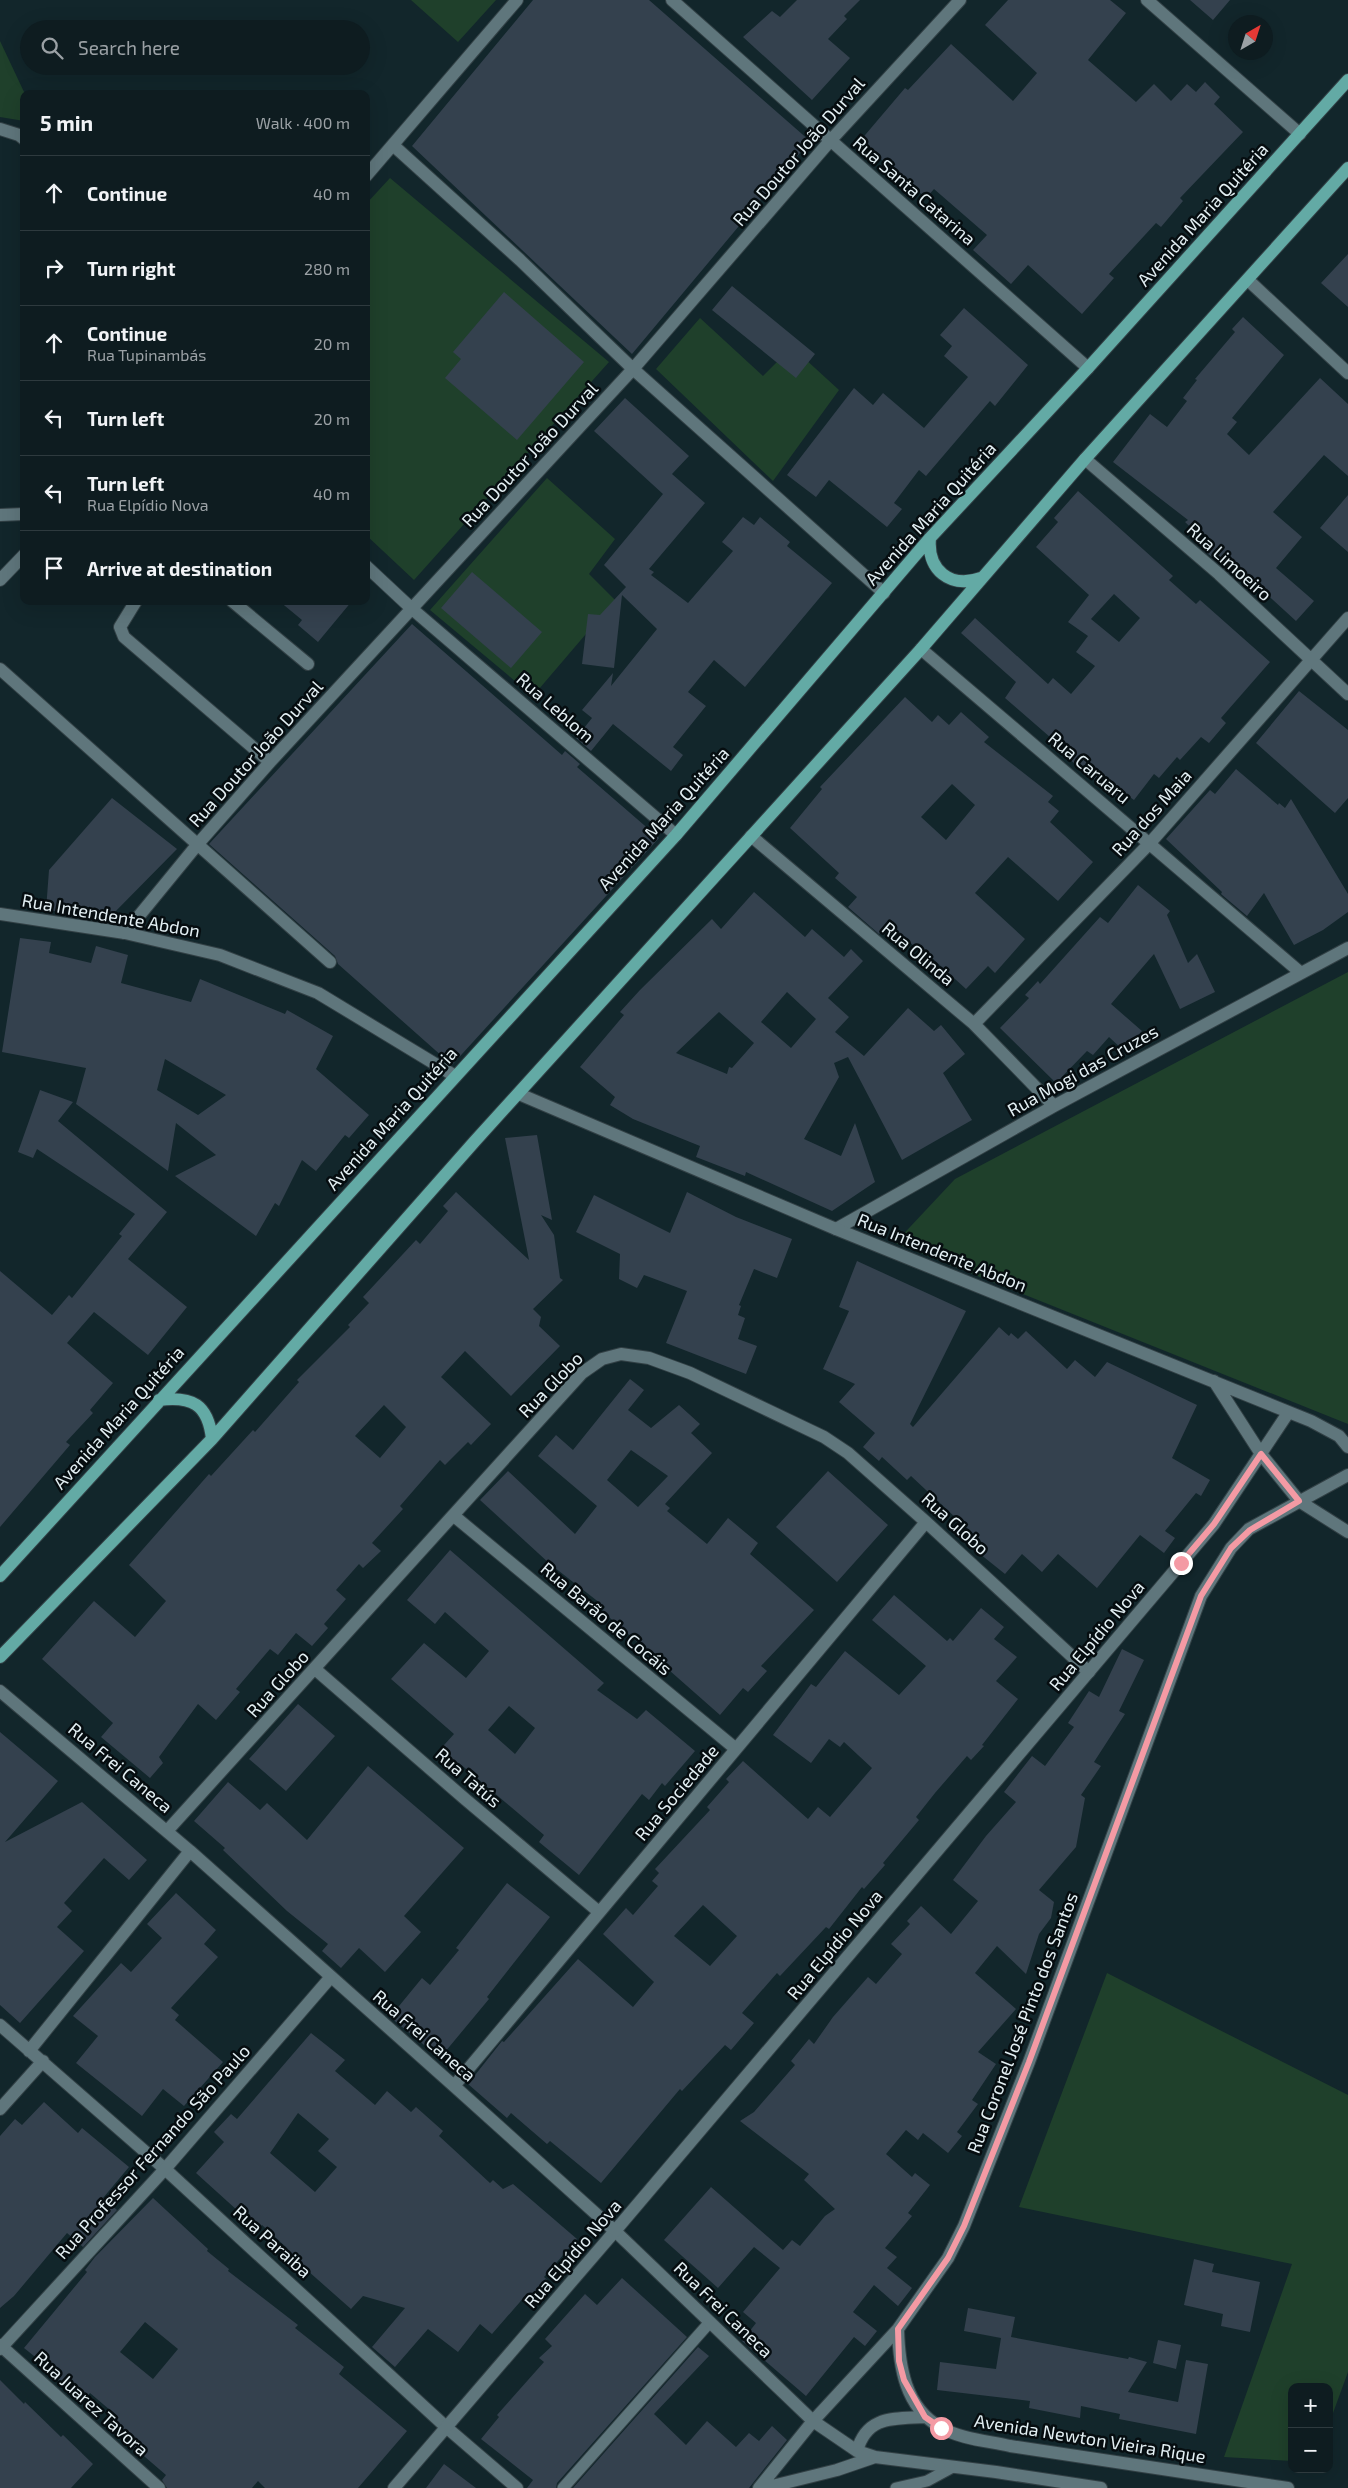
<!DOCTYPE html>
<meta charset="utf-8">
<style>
body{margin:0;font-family:"Exo 2",sans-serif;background:#1c292d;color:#f1f3f6}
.controls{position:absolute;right:15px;bottom:15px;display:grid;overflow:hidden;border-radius:10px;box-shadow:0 5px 20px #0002}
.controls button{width:45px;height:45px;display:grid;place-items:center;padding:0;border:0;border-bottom:1px solid #2e3a3e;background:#0e1c20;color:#f1f3f6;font:25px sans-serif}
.compass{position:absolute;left:1228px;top:15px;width:45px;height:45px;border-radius:50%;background:#0e1c20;box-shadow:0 5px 20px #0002;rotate:39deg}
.stop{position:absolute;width:15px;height:15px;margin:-11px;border:4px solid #f49aa4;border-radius:50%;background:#fff}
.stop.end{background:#f49aa4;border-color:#fff;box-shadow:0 1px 5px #0008}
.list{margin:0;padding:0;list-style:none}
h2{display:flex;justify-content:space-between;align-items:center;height:65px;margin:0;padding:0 20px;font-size:21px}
h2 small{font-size:16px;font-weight:400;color:#9ba1a5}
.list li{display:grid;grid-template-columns:32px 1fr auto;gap:15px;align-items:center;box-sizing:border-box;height:75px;padding:0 20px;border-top:1px solid #2e3a3e}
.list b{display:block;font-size:19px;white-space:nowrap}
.list p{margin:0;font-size:16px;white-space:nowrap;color:#9ba1a5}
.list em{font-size:16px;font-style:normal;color:#9ba1a5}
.icon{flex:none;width:28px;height:28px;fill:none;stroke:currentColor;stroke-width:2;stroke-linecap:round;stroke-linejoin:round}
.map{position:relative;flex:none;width:1348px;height:2488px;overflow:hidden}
.search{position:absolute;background:#0e1c20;box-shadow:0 5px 20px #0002;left:20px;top:20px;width:350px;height:55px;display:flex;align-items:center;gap:12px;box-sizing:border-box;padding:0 18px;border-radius:28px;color:#9ba1a5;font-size:19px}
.panel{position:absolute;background:#0e1c20;box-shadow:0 5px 20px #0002;left:20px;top:90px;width:350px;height:515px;border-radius:10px}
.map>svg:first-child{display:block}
.green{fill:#1f402b}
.building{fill:#34414e;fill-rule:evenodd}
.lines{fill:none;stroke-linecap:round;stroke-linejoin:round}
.service-casing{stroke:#324045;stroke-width:13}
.minor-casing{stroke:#324045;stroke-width:14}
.tertiary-casing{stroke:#324045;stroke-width:14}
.primary-casing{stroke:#324045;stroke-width:14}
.service{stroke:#5f767c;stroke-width:11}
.minor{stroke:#5f767c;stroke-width:12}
.tertiary{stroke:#5f767c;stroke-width:12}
.primary{stroke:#63aaa5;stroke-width:12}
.route{stroke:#f49aa4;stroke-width:6}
.labels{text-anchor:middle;stroke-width:5;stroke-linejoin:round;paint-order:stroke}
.street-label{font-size:18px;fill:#e3eff3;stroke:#060d10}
</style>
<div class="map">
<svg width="1348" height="2488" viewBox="0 0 1348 2488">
<rect width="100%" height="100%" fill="#12262b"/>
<path class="green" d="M411,0H496L458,42Z
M0,41L25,94L24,121L0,117Z
M390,178L609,362L414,580L366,535V204Z
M700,318L763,376L792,347L839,390L773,481L656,369Z
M547,478L615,539L589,574L615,600L533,696L430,610Z
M1348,972V1424L895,1243L955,1179Z
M1107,1973L1348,2095V2372L1329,2424V2387H1292V2461L1224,2457L1292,2264L1019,2207Z"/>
<path class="building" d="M533,0H649L810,141L632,354L412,146Z
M797,0H860L844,16L847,19L828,39L850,58L812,100L743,37L772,11L780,17Z
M1008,0H1110L1126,13L1088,60L1136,102L1154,84L1171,101L1187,84L1196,92L1205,82L1220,97L1214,104L1243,132L1180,198L1183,201L1161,227L1156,223L1109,274L1114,278L1082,314L1028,265L1011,284L973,250L987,235L934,189L926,198L860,141L905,88L908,90L951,44L1013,101L1037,73L985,25Z
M1190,0H1230L1213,20Z
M1348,254V307L1321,283Z
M732,286L815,354L796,378L712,310Z
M504,292L584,362L517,440L445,378L461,359L453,352Z
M964,308L1028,365L995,406L990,401L926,476L919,470L894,503L902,509L887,527L829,480L816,497L787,475L854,388L873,405L883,393L924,428L968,377L944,356L952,346L940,335Z
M1243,317L1284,355L1232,418L1237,422L1227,434L1249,455L1320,378L1348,404V476L1324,455L1273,512L1302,537L1276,568L1314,601L1296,621L1248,577L1244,582L1203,550L1208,544L1185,522L1188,520L1113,462L1150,414L1167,427L1187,401L1183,398L1197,380L1195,379L1235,332L1232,329Z
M625,398L689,456L672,474L705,503L649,569L654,572L651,575L688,603L733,551L722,542L743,517L754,525L760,517L790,542L787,546L832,583L745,687L714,660L688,692L706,706L673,747L683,755L671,771L613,724L591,751L576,738L592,718L582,710L613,673L611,686L657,629L622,595L614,668L582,664L588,614L600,615L626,587L604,565L663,494L594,431Z
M1078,491L1173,576L1169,580L1196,604L1200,600L1270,662L1221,718L1226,723L1209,743L1201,737L1180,760L1177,757L1159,778L1154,774L1134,800L1124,793L1119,799L1086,773L1063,754L1066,751L1005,698L1016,682L961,633L975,618L1048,684L1053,678L1071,694L1095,666L1076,652L1088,636L1068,622L1089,595L1036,547L1058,522L1054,518ZM1114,594L1140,618L1119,642L1091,619Z
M1348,495V552L1320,528Z
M472,572L542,632L511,668L441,608Z
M279,601H352L318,642L298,625L302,620Z
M412,624L562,755L565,751L580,764L577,767L659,838L452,1065L338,964L335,956L209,844Z
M1299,691L1348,730V798L1335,813L1256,743Z
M905,697L932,722L938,715L949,725L961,712L989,737L984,742L1053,796L1048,802L1059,811L1050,822L1093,862L1058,901L1008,857L975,893L1025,939L995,973L988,966L966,989L933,959L931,961L889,924L879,934L848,907L857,897L835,878L839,873L790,828L822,789L820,787ZM952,784L975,805L946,840L921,817Z
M1236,769L1278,805L1279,803L1285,808L1291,799L1348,894V912L1323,930L1294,945L1264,893L1247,916L1221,894L1222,892L1166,839L1210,790L1215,794Z
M112,798L177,849L109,918L46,910L49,870Z
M1138,885L1170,911L1167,915L1188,963L1197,954L1215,992L1180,1009L1154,954L1111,1004L1142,1031L1124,1051L1109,1037L1093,1055L1087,1051L1056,1083L1000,1028L1029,998L1025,995L1038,981L1040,984L1100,917L1108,923Z
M754,892L805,937L812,929L844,957L851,949L863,961L828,998L849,1017L835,1032L864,1056L908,1008L934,1031L941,1025L965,1054L943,1073L972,1120L902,1160L848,1057L834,1063L839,1077L804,1139L841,1156L855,1123L875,1182L832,1211L746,1172L745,1176L696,1157L700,1146L633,1119L610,1105L615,1097L580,1067L624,1015L620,1012L640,990L712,919L721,929ZM787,992L816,1019L791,1048L761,1022ZM719,1012L754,1043L732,1068L729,1067L727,1074L676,1053Z
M20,938L51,942L49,953L91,963L96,946L128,955L121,983L191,1002L200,979L285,1014L287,1010L333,1036L316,1069L369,1115L349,1138L345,1135L316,1171L302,1160L279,1206L275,1203L256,1236L175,1176L216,1155L176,1123L168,1171L76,1104L86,1068L2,1052ZM165,1059L226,1095L198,1115L157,1090Z
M40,1090L73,1102L58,1121L167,1212L128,1259L187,1307L148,1355L94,1312L67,1343L113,1383L90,1410L93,1413L66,1442L70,1445L0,1527V1271L52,1315L69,1295L72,1298L122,1236L119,1234L135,1214L37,1149L33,1158L18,1152Z
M537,1135L552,1220L541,1215L554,1235L560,1278L563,1280L533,1309L541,1317L539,1326L560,1346L511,1396L465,1351L441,1377L491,1424L471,1445L468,1442L445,1465L440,1460L400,1506L403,1509L372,1543L381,1551L363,1568L359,1564L336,1590L346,1599L324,1624L328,1628L312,1646L296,1633L278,1655L270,1649L236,1689L240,1692L216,1720L198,1704L159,1757L163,1763L150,1778L101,1737L113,1723L42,1659L94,1601L135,1637L166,1601L129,1565L209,1474L211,1476L253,1430L255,1432L299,1382L297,1380L350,1327L348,1325L369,1303L363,1297L416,1240L420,1244L448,1211L443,1206L456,1192L529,1260L505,1138ZM384,1405L406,1427L380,1458L355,1436Z
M687,1192L736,1217L792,1239L777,1278L754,1269L739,1305L741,1306L738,1315L745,1318L738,1339L757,1346L746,1374L666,1343L687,1291L644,1275L637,1288L619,1279L620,1254L576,1232L594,1195L670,1233Z
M857,1261L966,1311L910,1424L913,1427L999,1327L1009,1336L1011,1333L1018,1339L1026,1331L1067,1369L1075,1360L1095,1377L1107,1362L1197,1405L1172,1458L1210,1480L1201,1496L1196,1493L1165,1531L1175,1538L1164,1553L1140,1535L1097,1588L1058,1554L1042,1572L1022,1554L1005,1574L980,1554L986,1546L911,1476L907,1480L882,1457L879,1461L863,1447L875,1433L839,1402L855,1384L823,1369L849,1311L839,1307Z
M630,1379L644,1390L628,1410L651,1428L679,1405L700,1424L691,1433L712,1453L665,1504L670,1508L667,1511L707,1544L728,1518L758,1543L750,1554L814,1610L761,1666L767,1671L748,1692L743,1688L720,1715L602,1611L605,1607L550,1564L480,1500L508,1471L575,1534L597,1506L538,1456L556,1435L573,1450ZM631,1450L668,1476L638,1507L607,1480Z
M828,1471L888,1525L837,1582L776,1527Z
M450,1550L604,1683L597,1690L637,1719L646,1710L695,1751L665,1786L662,1783L649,1800L642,1794L579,1875L539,1842L544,1835L459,1763L452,1771L435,1755L454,1734L391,1679L424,1643L466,1678L489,1651L445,1612L435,1624L407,1600ZM509,1706L535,1728L515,1754L488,1730Z
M894,1595L947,1641L950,1638L953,1641L981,1608L1004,1627L994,1639L1017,1657L996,1681L1018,1699L982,1745L984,1746L971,1760L967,1756L935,1793L916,1817L919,1820L883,1863L885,1865L864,1889L862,1887L829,1929L826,1927L780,1976L777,1973L742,2013L754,2023L731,2050L725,2045L682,2091L680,2089L601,2183L550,2141L547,2144L511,2113L507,2118L468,2084L502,2041L504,2042L578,1959L633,2007L654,1982L603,1934L626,1908L633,1915L658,1886L652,1881L659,1873L655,1869L710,1810L707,1807L729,1782L726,1779L743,1761L808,1819L818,1807L830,1817L872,1768L844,1742L840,1747L829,1739L811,1763L773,1735L811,1684L816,1687L845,1651L899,1695L926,1666L872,1620ZM703,1905L737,1936L710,1966L674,1936Z
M1122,1649L1144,1660L1119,1711L1125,1714L1094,1762L1101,1766L1081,1795L1085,1798L1076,1847L1039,1890L1054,1902L1051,1918L1039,1934L1026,1974L997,1946L975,1973L1016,2009L978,2052L996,2064L972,2100L978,2104L957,2132L962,2136L948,2153L923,2133L918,2140L906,2130L886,2154L912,2177L915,2173L930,2185L908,2213L912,2216L885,2248L897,2257L887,2268L912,2288L898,2306L874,2285L853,2312L877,2331L865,2346L854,2337L806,2396L742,2341L756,2323L743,2312L780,2268L754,2247L718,2288L664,2240L711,2187L783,2250L792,2240L800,2246L825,2216L835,2209L804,2180L809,2174L740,2121L754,2112L795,2065L791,2061L809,2039L814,2044L833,2017L868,1977L876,1984L902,1954L891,1944L910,1924L907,1921L921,1906L951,1934L978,1901L953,1880L986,1836L1016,1802L1004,1792L1032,1756L1045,1766L1074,1727L1068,1723L1089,1691L1099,1697Z
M298,1704L335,1736L286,1791L249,1759Z
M0,1732L58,1781L5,1842L82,1802L147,1860L129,1880L104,1858L64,1903L72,1911L57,1927L84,1951L20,2023L0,2005Z
M368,1766L464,1848L404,1916L421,1932L385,1972L359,1948L341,1968L322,1951L328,1944L287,1911L223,1850L225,1848L194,1821L228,1782L260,1810L267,1803L307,1840Z
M507,1883L550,1917L487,1997L489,1999L440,2058L390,2017L422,1978L430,1985L459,1950L456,1948Z
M176,1893L216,1930L204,1944L218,1957L171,2008L179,2015L175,2020L223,2062L184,2106L163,2089L142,2116L76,2063L98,2036L73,2016L121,1963L131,1972L162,1938L147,1924Z
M311,2033L345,2060L335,2071L375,2105L387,2091L411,2112L416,2107L443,2131L439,2136L490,2183L493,2180L503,2189L513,2184L577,2239L544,2277L552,2284L535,2304L526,2295L492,2334L480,2324L458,2352L428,2329L395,2367L372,2347L405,2308L363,2296L351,2309L308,2271L305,2274L283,2255L288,2249L262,2225L258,2229L196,2173L224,2142L214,2132L231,2114L237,2119ZM298,2113L329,2139L318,2151L337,2167L315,2192L270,2153Z
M44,2102L78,2133L82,2128L129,2167L103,2198L117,2210L83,2247L67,2233L14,2296L0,2308V2136L15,2119L22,2125Z
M153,2198L208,2249L207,2251L229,2269L228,2271L298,2325L295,2328L344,2367L339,2374L407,2431L358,2488H265L258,2481L252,2488H167L162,2480L166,2475L109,2426L117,2416L90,2393L84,2400L69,2387L68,2388L40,2366L44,2364L24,2348L87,2272L85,2270L95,2257ZM145,2322L178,2349L153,2379L120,2352Z
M1194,2259L1214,2264L1212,2272L1260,2282L1250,2332L1221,2326L1223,2314L1184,2305Z
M622,2278L687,2337L557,2483L556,2488H527L533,2480L481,2439L499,2417L497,2415L544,2362L539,2358L552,2346L545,2339L585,2294L597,2305Z
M968,2308L1015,2317L1011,2337L1128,2359L1129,2357L1147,2362L1128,2392L1178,2402L1186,2360L1208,2364L1196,2434L1119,2419L1120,2414L1081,2406L1080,2418L1029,2408L1030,2401L937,2390L940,2362L996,2369L1001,2338L964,2331Z
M1158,2340L1181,2345L1176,2369L1153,2363Z
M698,2347L709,2356L654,2414L686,2445L707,2421L736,2447L749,2433L759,2441L772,2426L787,2440L749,2488H573Z
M0,2380L24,2404L25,2402L61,2437L63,2435L93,2464L71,2488H0Z
M444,2464L476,2488H426Z"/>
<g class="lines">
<g class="service-casing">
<path id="service" d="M563,2488L710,2322
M896,2488L927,2481L951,2468"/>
</g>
<g class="minor-casing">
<path id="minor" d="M672,0L1088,368
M1147,0L1300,134
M0,129L19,135L24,139
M394,146L520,260L633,369L884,593
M366,176L517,0
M1248,280L1348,373
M1085,459L1219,574L1348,694
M0,515L24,514
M366,566L411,608L676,835
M0,580L24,555
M136,601L120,627L124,637L270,762
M232,601L308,664
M921,649L1301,973
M0,669L330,962
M751,836L974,1024L1054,1106
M125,933L197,845L270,762L633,369L830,141L960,0
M974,1024L1150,843L1348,618
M836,1229L1054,1106L1348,948
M454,1516L736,1749
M315,1669L465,1799L599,1912
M0,1691L190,1851L454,2086L615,2231L813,2421
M167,1831L582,1373L602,1359L621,1354L649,1358L690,1373L824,1437L848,1453L926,1522L1089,1672
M0,2025L165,2169L446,2427L517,2488
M29,2051L190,1851
M454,2086L926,1522
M0,2109L43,2061
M0,2345L159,2488"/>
</g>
<g class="tertiary-casing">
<path id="tertiary" d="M0,914L125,933L220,955L318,993L455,1076
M519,1094L836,1229L1311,1421L1339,1436L1348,1447
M1214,1381L1261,1454L1299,1501L1348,1532
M898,2329C899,2366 905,2407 940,2427C960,2439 988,2441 1010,2446L1288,2488
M0,2349L165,2169L330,1978
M813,2421L857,2451L875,2457L996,2472L1101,2488
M857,2451C867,2415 894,2419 925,2417
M394,2488L615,2231L1181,1563L1214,1524L1288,1413
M759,2488L813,2421L898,2329L948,2258L964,2226L1029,2062L1201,1596L1231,1548L1249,1529L1348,1475
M764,2488L837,2470L875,2457"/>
</g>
<g class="primary-casing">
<path id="primary" d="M930,538C927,570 950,589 981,578
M159,1400C192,1396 208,1404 212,1439
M0,1576L676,835L930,538L1088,368L1348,80
M0,1657L212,1439L475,1141L921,649L1085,459L1348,168"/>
</g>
<use href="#service" class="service"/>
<use href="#minor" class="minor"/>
<use href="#tertiary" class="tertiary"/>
<use href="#primary" class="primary"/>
</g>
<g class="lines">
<path class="route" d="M941,2428L925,2417L904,2380L899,2361L898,2329L948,2258L964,2226L1029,2062L1201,1596L1231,1548L1250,1530L1299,1501L1261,1454L1214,1524L1181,1563"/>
</g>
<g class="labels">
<g class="street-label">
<text transform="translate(799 152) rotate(-49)" y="6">Rua Doutor João Durval</text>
<text transform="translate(914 191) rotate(41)" y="6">Rua Santa Catarina</text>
<text transform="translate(1203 215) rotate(-48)" y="6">Avenida Maria Quitéria</text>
<text transform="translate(530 455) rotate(-47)" y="6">Rua Doutor João Durval</text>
<text transform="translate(931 514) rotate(-48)" y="6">Avenida Maria Quitéria</text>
<text transform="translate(1229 562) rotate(42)" y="6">Rua Limoeiro</text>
<text transform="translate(555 708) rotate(41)" y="6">Rua Leblom</text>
<text transform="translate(256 754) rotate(-48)" y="6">Rua Doutor João Durval</text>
<text transform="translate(1089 768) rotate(40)" y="6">Rua Caruaru</text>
<text transform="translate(1152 813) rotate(-48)" y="6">Rua dos Maia</text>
<text transform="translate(664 819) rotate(-48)" y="6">Avenida Maria Quitéria</text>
<text transform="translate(111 916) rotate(10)" y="6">Rua Intendente Abdon</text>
<text transform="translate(918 954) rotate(40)" y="6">Rua Olinda</text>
<text transform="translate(1083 1071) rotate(-29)" y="6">Rua Mogi das Cruzes</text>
<text transform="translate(392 1119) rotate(-48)" y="6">Avenida Maria Quitéria</text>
<text transform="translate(942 1253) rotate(22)" y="6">Rua Intendente Abdon</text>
<text transform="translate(551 1385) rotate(-46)" y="6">Rua Globo</text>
<text transform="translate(119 1418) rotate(-48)" y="6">Avenida Maria Quitéria</text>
<text transform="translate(955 1524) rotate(42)" y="6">Rua Globo</text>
<text transform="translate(606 1619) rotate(40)" y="6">Rua Barão de Cocáis</text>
<text transform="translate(1097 1636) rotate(-50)" y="6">Rua Elpídio Nova</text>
<text transform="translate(278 1684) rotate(-48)" y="6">Rua Globo</text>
<text transform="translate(120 1768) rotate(40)" y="6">Rua Frei Caneca</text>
<text transform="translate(468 1778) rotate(41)" y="6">Rua Tatús</text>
<text transform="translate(677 1793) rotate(-50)" y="6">Rua Sociedade</text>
<text transform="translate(835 1945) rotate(-50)" y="6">Rua Elpídio Nova</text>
<text transform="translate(1023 2023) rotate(-69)" y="6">Rua Coronel José Pinto dos Santos</text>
<text transform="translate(424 2036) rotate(41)" y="6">Rua Frei Caneca</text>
<text transform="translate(153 2152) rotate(-48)" y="6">Rua Professor Fernando São Paulo</text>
<text transform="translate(272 2242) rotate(42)" y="6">Rua Paraiba</text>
<text transform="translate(573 2254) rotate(-49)" y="6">Rua Elpídio Nova</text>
<text transform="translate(723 2310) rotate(44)" y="6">Rua Frei Caneca</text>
<text transform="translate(91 2404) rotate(42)" y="6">Rua Juarez Tavora</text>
<text transform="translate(1090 2439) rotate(9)" y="6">Avenida Newton Vieira Rique</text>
</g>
</g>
</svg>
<div class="controls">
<button>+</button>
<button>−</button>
</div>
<svg class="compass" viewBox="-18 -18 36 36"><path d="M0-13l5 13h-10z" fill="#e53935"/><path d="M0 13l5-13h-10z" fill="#9ba1a5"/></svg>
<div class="stop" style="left:941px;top:2428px"></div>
<div class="stop end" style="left:1181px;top:1563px"></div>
<div class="search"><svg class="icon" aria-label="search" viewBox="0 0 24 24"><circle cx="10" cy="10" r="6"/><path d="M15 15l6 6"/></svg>Search here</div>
<section class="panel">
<h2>5 min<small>Walk · 400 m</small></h2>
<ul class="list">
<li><svg class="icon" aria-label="ahead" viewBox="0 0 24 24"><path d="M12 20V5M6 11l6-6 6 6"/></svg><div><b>Continue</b></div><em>40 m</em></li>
<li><svg class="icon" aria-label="right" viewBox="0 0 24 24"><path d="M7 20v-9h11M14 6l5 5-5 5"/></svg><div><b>Turn right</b></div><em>280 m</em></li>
<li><svg class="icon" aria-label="ahead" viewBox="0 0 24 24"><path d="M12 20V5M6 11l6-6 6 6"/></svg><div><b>Continue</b><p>Rua Tupinambás</p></div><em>20 m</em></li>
<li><svg class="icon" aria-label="left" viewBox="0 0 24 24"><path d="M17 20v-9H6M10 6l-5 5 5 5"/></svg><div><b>Turn left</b></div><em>20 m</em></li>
<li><svg class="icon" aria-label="left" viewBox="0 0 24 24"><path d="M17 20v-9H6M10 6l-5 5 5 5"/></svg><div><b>Turn left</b><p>Rua Elpídio Nova</p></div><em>40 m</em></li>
<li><svg class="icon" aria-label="arrive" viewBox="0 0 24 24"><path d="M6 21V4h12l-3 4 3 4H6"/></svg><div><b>Arrive at destination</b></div></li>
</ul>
</section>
</div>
